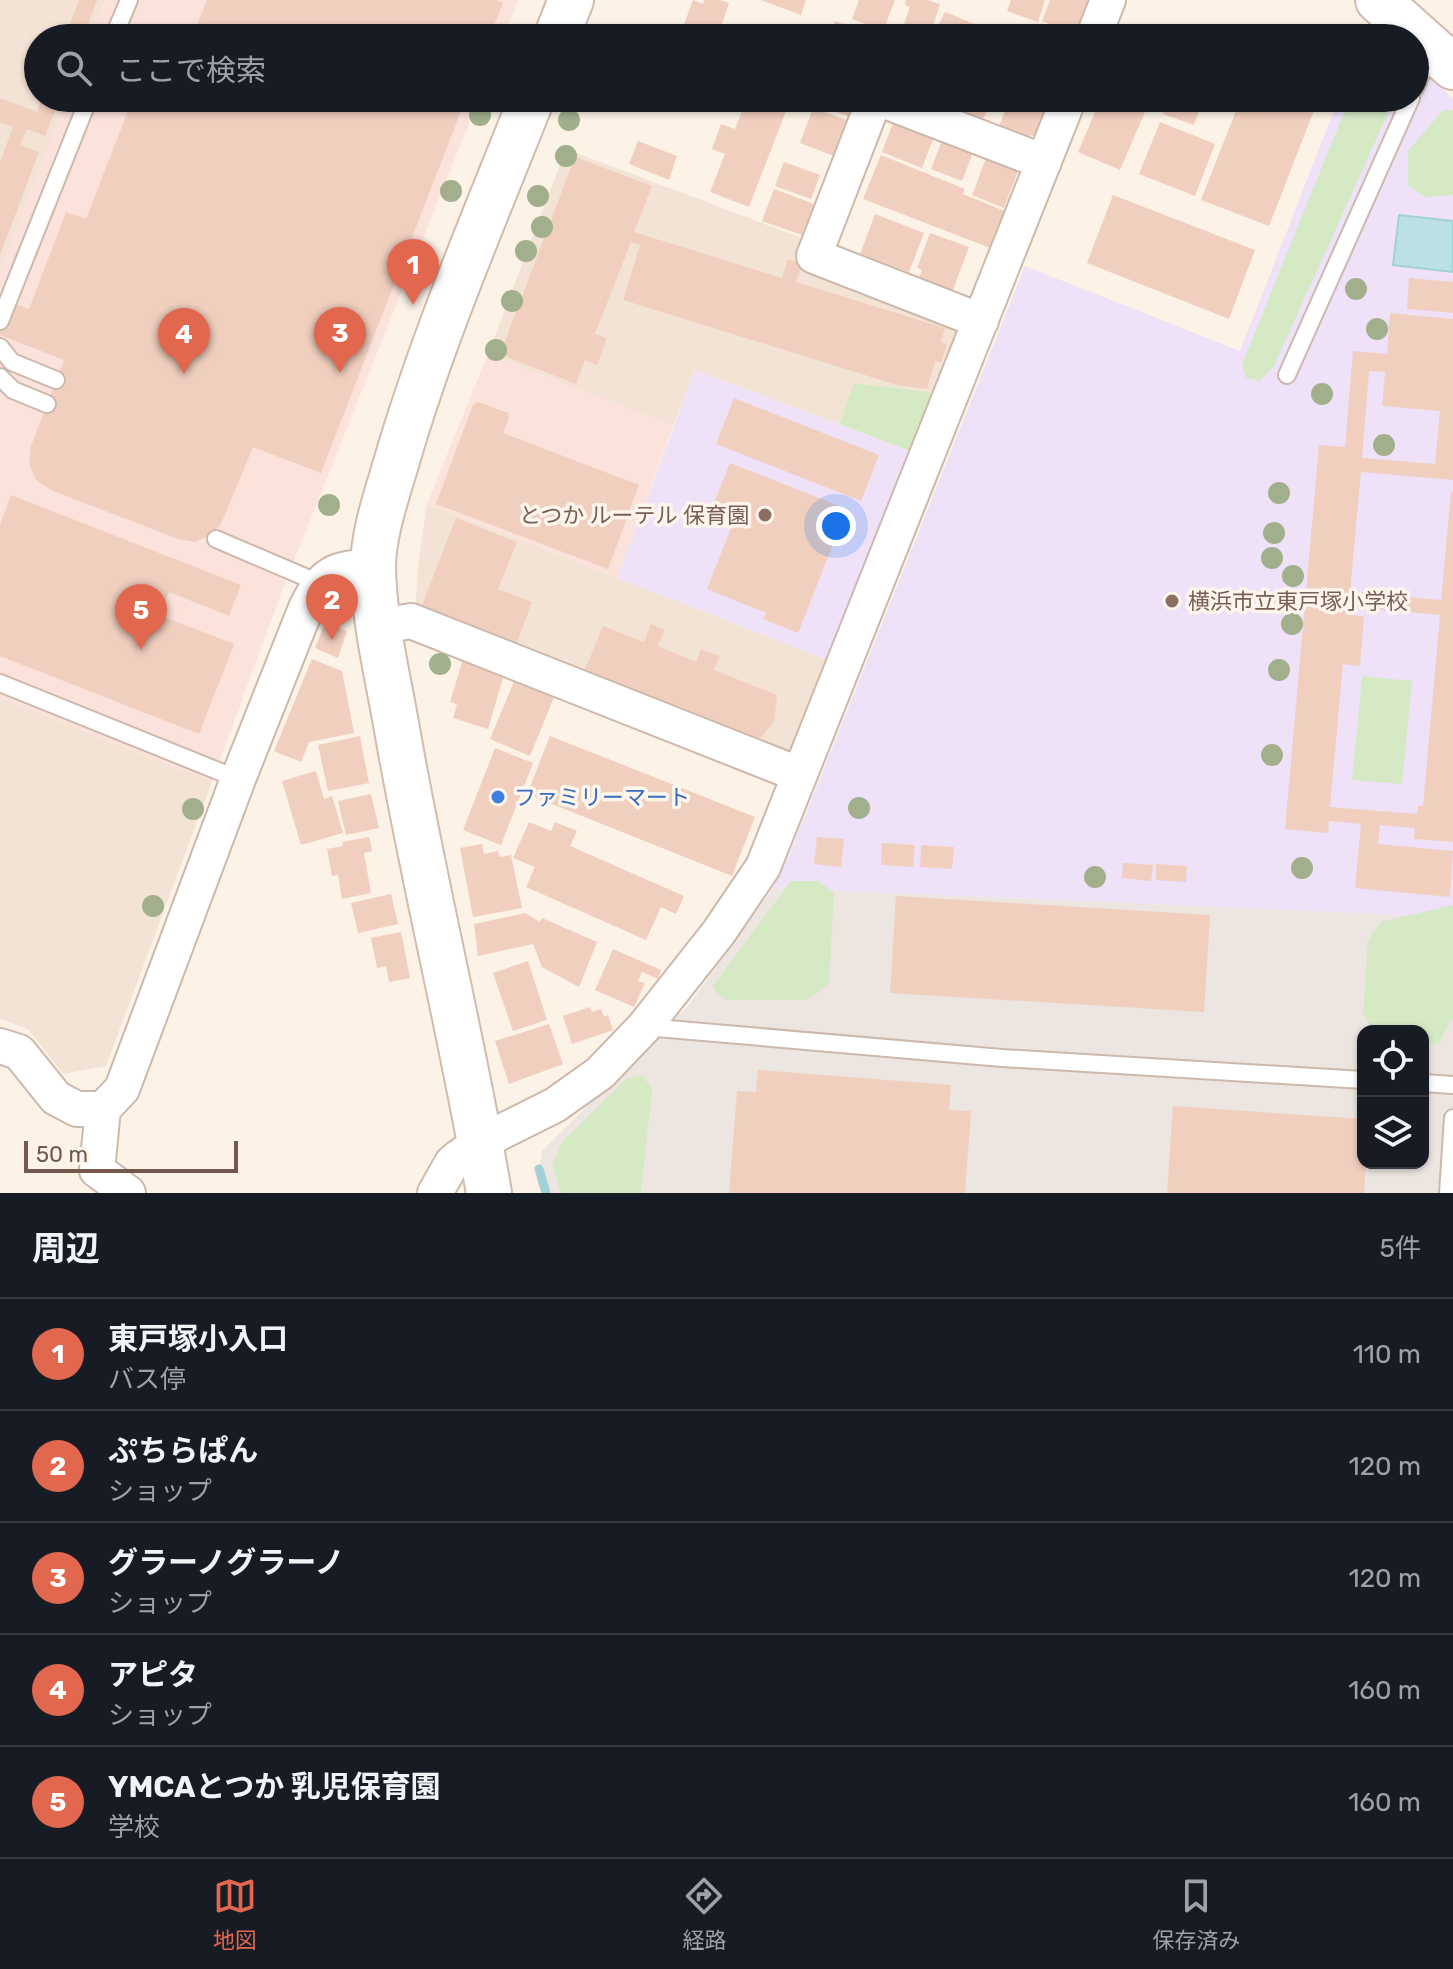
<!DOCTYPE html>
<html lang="ja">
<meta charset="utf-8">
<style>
body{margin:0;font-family:Rubik,"Noto Sans JP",sans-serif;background:#242831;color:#f1f3f6}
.controls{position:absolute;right:24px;bottom:24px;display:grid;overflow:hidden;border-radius:16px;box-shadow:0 2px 6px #0004}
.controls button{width:72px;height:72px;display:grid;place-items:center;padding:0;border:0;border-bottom:2px solid #363941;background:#171b24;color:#f1f3f6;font:40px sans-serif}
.scale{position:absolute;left:24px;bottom:20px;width:214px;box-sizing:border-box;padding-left:8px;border:4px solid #74584b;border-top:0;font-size:22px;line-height:28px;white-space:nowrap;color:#74584b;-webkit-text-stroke:6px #fef6ec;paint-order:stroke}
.you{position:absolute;left:836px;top:526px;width:28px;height:28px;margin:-20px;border:6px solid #fff;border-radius:50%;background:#1a73e8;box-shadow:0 0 0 12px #1a73e833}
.badge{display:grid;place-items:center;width:52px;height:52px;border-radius:50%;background:#e1684f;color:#fff;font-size:26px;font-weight:700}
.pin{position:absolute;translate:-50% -66px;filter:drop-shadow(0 2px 4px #0008)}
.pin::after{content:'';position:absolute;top:42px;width:28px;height:24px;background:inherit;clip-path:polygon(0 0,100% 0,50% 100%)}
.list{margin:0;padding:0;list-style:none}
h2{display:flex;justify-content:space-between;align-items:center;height:104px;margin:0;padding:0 32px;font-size:34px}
h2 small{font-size:26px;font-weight:400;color:#9ea1a6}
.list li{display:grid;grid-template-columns:52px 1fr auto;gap:24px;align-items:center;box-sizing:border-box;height:112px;padding:0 32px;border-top:2px solid #363941}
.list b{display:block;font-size:30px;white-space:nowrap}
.list p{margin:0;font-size:26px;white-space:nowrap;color:#9ea1a6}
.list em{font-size:26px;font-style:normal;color:#9ea1a6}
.icon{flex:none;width:44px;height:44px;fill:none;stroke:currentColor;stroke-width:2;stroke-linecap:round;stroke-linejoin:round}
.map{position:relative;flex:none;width:1453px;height:1193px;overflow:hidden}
.search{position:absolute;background:#171b24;box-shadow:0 2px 6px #0004;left:24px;right:24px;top:24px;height:88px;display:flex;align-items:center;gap:20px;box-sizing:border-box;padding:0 28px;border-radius:44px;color:#9ea1a6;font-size:30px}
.sheet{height:664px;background:#171b24}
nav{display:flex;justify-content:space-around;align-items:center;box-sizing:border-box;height:112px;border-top:2px solid #363941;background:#171b24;font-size:22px;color:#9ea1a6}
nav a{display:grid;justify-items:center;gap:4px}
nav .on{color:#e1684f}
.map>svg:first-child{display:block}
.residential{fill:#f3e3d4}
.commercial{fill:#fbe2da}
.industrial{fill:#ece5e0;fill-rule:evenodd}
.education{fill:#efe2f8}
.green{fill:#d5e9c5}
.water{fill:#bbe1e5;stroke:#a1d1d6;stroke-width:2}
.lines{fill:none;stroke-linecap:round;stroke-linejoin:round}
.stream{stroke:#a1d1d6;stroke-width:9}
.building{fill:#f0cfbe;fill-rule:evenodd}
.lane-casing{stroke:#cdb9ac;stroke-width:20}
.street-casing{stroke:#cdb9ac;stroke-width:38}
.secondary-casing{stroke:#d2bbad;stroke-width:48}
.lane{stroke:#fff;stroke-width:16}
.street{stroke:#fff;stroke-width:34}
.secondary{stroke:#fff;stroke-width:44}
.tree{fill:#a1af8c}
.education-dot{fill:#8d6e63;stroke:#fef6ec;stroke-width:3}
.shop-dot{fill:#3f7fe0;stroke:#fef6ec;stroke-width:3}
.labels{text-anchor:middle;stroke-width:7;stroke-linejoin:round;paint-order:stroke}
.education-label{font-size:22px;fill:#785e54;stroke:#fef6ec;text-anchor:end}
.shop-label{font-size:22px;fill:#366cbe;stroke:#fef6ec;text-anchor:start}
</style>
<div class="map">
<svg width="1453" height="1193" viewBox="0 0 1453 1193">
<rect width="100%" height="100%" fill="#fcf2e6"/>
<path class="residential" d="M0,0H105L90,38H38V98H67L0,270Z
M566,149L812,242L963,332L939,393L855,383L839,424L695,370L673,426L488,354Z
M427,504L831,661L789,764L415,613L418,566Z
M0,698L212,782L106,1066L63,1074L28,1029L0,1019Z"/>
<path class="commercial" d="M105,0H518L503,38H90Z
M67,98H479L283,588L212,782L0,698V270Z
M488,354L673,426L617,578L427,504Z"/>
<path class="industrial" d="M773,888L1453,917V1193H541L537,1179L542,1151L688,1006ZM1363,1031H1423V1163H1363Z"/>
<path class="education" d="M1415,65L1453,99V917L773,888L791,851L1025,266L1240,351L1339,98H1415Z
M695,370L915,453L831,661L617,578Z"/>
<path class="green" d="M1350,98H1395L1274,366L1260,381L1246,378L1242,364Z
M1443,110H1453V195L1426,197L1408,186V151Z
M854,383L939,393L915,453L839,424Z
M1362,676L1412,681L1402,784L1352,780Z
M791,881H818L834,893L829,983L808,1000H725L712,987Z
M1453,905V1019L1438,1044L1423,1042V1031H1374L1363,1014L1368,940L1381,922Z
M642,1075L652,1089L641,1193H561L552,1165L563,1141L626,1079Z"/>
<path class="water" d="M1399,215L1453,221V272L1393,265Z"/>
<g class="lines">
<path class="stream" d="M539,1169L546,1193"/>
</g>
<path class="building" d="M79,0H97L83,38H65Z
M207,0H496L503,3L489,38H192Z
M693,0L703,4L704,0H720L729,3L717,38H679Z
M761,0H806L801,15Z
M859,0H895L883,31L852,19Z
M906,0H927L940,4L929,38L900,36L910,7L905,5Z
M1011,0H1045L1038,22L1007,11Z
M1050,0H1091L1079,36L1042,21Z
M945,12L982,27L978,38H935L937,35L934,34Z
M835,21L866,33L864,38H839L830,35Z
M989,30L1008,38H986Z
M0,98L37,112L42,98H60L45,136L27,129L20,145L39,152L0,255V162L13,127L0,122Z
M133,98L165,108L169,98H466L321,473L253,447L221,524L209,536L195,542L178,539L51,490L36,480L29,464L31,446L64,360L0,335V298L29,309L66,212L86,219Z
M747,98H777L789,103L749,207L710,192L725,154L712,149L721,124L735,129Z
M818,98H856L850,117L816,104Z
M956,98H992L982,123L951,111Z
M1010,98H1040L1053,103L1039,138L1030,135L1028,141L998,129Z
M1101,98H1151L1120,170L1078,152Z
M1168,98H1204L1194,125L1163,114Z
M1241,98H1288L1315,108L1269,226L1201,200Z
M813,108L846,120L834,156L800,143Z
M895,118L935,134L922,168L882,152Z
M1160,122L1215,144L1195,196L1139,174Z
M943,138L974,150L962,181L931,169Z
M638,141L677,156L669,180L629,164Z
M988,153L1020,166L1004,208L972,195Z
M881,155L965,189L963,194L1007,212L993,249L863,199Z
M575,157L652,186L634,232L782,278L788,259L802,264L796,282L945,328L941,342L947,344L941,363L935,361L927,389L897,385L623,300L640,245L631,242L595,334L607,338L597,365L585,360L576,384L500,354Z
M784,162L820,175L811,199L775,186Z
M774,189L814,204L802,235L762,221Z
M1113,195L1255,250L1229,319L1087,263Z
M875,214L924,233L909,272L860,254Z
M930,233L969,247L952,293L918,280L922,270L917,268Z
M1409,278L1453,282V313L1407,309Z
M1390,313L1453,319V480L1361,472L1350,592L1441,600L1451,492H1453V842L1414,839L1415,828L1380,825L1378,844L1453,851L1450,897L1355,888L1361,824L1329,821L1328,833L1285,829L1319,445L1345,447L1353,351L1387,354ZM1369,371L1385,372L1382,406L1440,411L1435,464L1362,458ZM1348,606L1440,615L1423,806H1418L1417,814L1330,807L1343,664L1360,666L1364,616L1348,615Z
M734,398L879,455L861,501L716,444Z
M478,402L508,413L509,418L503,433L639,485L608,569L436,504L473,405Z
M730,463L847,509L798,633L763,619L766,613L707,589L736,515L713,505Z
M11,495L241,585L229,616L169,592L159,615L234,644L199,734L0,656V525Z
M456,518L517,542L498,589L532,602L515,648L420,610Z
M325,623L347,631L338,658L315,648Z
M651,624L665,630L658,646L696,662L701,649L720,656L714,670L777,695L774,722L758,741L584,672L603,626L644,642Z
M312,659L342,671L354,733L309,742L301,762L274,751Z
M463,659L505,671L488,729L453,718L457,704L450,702Z
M515,679L555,695L530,756L490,739Z
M360,736L369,783L328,791L318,745Z
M550,736L755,817L732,876L527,794Z
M495,748L533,763L501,845L463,830Z
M316,771L324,799L332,796L343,833L301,845L282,781Z
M371,794L379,828L346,835L338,801Z
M529,822L551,831L555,822L577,831L570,846L684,896L676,914L661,907L646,940L526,887L535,867L513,858Z
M369,837L372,851L364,853L371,893L342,899L338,875L332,876L327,849L343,846L342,842Z
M817,837L844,839L841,867L814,864Z
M882,843L915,845L913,867L881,865Z
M482,844L484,854L498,851L500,857L511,855L522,908L473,917L460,848Z
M921,845L954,847L952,869L920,867Z
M1123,863L1153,865L1151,881L1122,878Z
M1156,864L1187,866L1186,882L1156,880Z
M391,894L398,924L358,933L351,903Z
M896,896L1210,915L1204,1012L890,993Z
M525,913L540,922L542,918L597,942L579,987L542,967L533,944L478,956L474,924Z
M401,932L410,978L389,982L386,966L377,968L371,938Z
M613,949L661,970L658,979L642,972L638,981L645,983L634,1007L595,990Z
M528,961L547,1020L513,1031L493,973Z
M590,1007L592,1012L601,1009L604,1017L608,1015L613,1030L572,1044L563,1016Z
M549,1024L563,1064L509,1084L495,1041Z
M758,1070L951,1085L949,1110L971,1111L965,1193H729L737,1091L756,1092Z
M1173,1106L1363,1119V1163H1366L1364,1193H1167Z"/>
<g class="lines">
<g class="lane-casing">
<path id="lane" d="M113,38L129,0
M1415,88L1432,50
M0,321L89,98
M0,347L12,362L56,380
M1287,375L1411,98
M0,377L13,390L47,404
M216,539L319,583
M0,683L238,779
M645,1027L1002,1058L1363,1080
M1423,1083L1453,1085
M1448,1193L1453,1118"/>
</g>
<g class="street-casing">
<path id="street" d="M1093,38L1108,0
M875,98L814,256L981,321
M877,98L1044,162
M380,626L411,621L798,774
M0,1046L19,1052L56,1098L77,1109H103L122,1089L238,779L306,608C324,572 333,569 373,566
M103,1109L97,1170L128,1193
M435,1193L452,1163L459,1157L481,1142L555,1105L600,1073L644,1027L719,932L763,867L1069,98"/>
</g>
<g class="secondary-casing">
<path id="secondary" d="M1378,0L1453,67
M556,38L571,0
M489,1193C463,1040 425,889 398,735C389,681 374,623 373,568C373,530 390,486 400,450C436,330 486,214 532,98"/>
</g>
<use href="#lane" class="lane"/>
<use href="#street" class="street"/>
<use href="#secondary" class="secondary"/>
</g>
<g class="tree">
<circle cx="480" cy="115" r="11"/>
<circle cx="569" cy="120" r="11"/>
<circle cx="566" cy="156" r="11"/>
<circle cx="451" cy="191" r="11"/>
<circle cx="538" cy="196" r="11"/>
<circle cx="542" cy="227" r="11"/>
<circle cx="526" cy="251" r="11"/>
<circle cx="1356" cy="289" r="11"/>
<circle cx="512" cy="301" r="11"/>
<circle cx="1377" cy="329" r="11"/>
<circle cx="496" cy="350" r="11"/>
<circle cx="1322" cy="394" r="11"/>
<circle cx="1384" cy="445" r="11"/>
<circle cx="1279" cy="493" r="11"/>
<circle cx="329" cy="505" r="11"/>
<circle cx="1274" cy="533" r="11"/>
<circle cx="1272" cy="558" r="11"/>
<circle cx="1293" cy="576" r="11"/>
<circle cx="1292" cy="624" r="11"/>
<circle cx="440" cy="664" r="11"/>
<circle cx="1279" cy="670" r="11"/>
<circle cx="1272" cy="755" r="11"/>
<circle cx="859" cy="808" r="11"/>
<circle cx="193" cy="809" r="11"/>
<circle cx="1302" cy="868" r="11"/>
<circle cx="1095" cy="877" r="11"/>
<circle cx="153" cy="906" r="11"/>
</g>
<g class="education-dot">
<circle cx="765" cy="515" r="8"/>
<circle cx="1172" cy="601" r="8"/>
</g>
<circle class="shop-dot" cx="498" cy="797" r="8"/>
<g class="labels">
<g class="education-label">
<text x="749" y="523">とつか ルーテル 保育園</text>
<text x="1188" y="609" text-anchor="start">横浜市立東戸塚小学校</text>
</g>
<g class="shop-label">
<text x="514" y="805">ファミリーマート</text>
</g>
</g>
</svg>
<div class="controls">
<button><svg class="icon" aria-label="locate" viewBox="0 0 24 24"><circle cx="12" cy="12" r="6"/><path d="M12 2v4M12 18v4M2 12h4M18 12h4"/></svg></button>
<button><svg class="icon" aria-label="layers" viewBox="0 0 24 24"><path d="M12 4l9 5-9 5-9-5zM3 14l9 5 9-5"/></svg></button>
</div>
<div class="scale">50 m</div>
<div class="you"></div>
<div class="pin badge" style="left:413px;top:305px">1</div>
<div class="pin badge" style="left:332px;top:640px">2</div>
<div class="pin badge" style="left:340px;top:373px">3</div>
<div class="pin badge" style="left:184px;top:374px">4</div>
<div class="pin badge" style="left:141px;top:650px">5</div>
<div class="search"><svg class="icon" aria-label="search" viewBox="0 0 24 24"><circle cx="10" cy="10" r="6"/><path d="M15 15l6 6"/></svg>ここで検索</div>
</div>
<section class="sheet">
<h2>周辺<small>5件</small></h2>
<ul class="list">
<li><span class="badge">1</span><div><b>東戸塚小入口</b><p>バス停</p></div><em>110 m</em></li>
<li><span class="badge">2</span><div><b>ぷちらぱん</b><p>ショップ</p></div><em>120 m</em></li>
<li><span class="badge">3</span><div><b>グラーノグラーノ</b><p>ショップ</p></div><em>120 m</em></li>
<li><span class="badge">4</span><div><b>アピタ</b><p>ショップ</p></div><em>160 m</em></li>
<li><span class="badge">5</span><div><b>YMCAとつか 乳児保育園</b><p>学校</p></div><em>160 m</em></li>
</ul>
</section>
<nav>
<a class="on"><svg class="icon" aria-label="map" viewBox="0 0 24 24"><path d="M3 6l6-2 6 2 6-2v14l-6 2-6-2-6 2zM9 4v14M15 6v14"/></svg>地図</a>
<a><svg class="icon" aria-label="directions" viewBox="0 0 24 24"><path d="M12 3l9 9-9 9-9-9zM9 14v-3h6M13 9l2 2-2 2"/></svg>経路</a>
<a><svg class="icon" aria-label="saved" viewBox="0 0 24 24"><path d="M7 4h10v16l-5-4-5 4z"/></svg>保存済み</a>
</nav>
